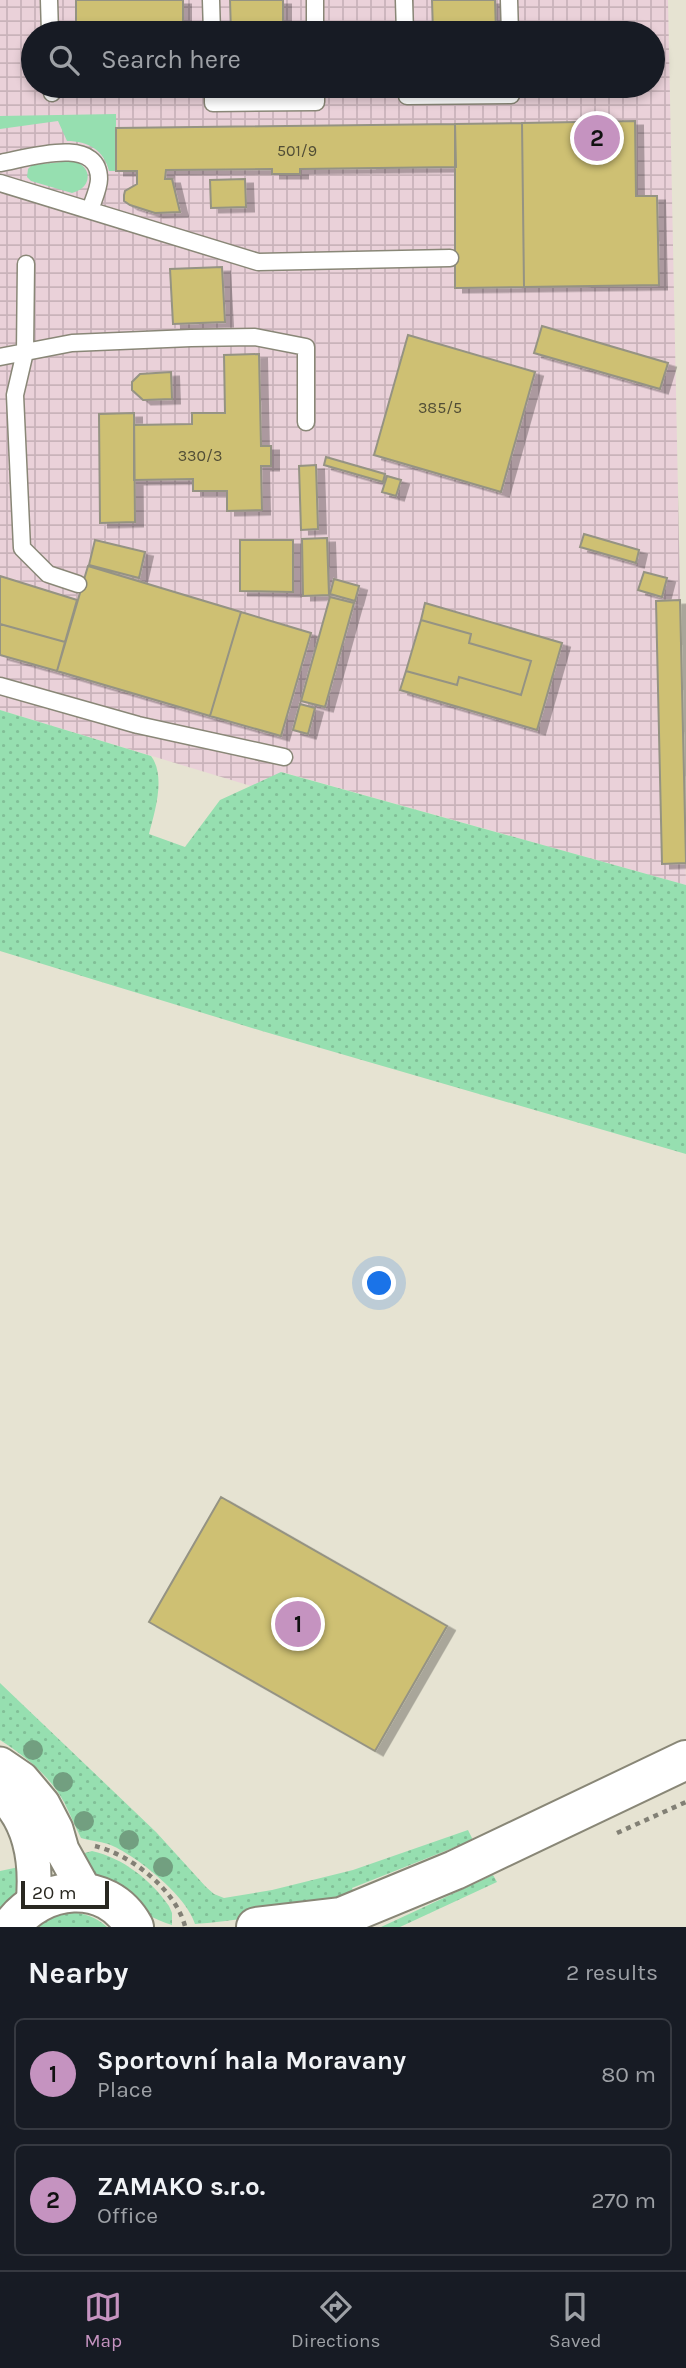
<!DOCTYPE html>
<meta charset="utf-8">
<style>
body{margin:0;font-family:Karla,sans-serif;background:#242831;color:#f1f3f6}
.scale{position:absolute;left:21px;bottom:18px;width:88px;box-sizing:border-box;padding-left:7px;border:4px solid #292821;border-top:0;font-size:19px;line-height:24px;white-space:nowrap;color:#292821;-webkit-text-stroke:5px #fff;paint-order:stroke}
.you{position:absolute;left:380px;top:1284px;width:24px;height:24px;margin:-18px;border:5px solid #fff;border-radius:50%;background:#1a73e8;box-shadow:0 0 0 10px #1a73e833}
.badge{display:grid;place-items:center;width:46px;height:46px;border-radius:50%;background:#c593c0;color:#111;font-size:23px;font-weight:700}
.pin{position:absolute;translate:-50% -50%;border:4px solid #fff;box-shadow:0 2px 7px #0006}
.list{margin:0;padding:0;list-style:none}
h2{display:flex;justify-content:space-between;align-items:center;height:91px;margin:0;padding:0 28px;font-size:30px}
h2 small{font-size:23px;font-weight:400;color:#9ea1a6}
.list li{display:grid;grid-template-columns:46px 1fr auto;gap:21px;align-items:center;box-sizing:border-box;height:112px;margin:0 14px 14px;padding:0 14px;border:2px solid #363941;border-radius:10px}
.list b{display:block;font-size:26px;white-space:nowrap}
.list p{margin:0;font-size:23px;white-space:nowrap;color:#9ea1a6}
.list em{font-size:23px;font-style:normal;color:#9ea1a6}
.icon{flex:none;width:38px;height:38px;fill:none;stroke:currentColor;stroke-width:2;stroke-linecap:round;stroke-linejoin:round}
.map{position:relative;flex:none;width:686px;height:1927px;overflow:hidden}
.search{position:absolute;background:#171b24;box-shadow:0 4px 10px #0003;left:21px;right:21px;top:21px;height:77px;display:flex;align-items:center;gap:18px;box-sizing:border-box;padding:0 24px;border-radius:38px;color:#9ea1a6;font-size:26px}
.sheet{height:343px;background:#171b24}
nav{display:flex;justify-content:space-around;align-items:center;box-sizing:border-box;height:98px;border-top:2px solid #363941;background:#171b24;font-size:19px;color:#9ea1a6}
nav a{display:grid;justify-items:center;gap:4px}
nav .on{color:#c593c0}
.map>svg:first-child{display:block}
.industrial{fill:url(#industrial-grid);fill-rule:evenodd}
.grass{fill:url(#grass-dots)}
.green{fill:#96dfb0}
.building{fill:#cec073;stroke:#959383;stroke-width:2;filter:url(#shadow)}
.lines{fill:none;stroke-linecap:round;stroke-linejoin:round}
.lane-casing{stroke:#898777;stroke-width:19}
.street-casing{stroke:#898777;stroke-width:37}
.secondary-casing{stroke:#898777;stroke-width:42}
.path{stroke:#828075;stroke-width:4.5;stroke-dasharray:5 5;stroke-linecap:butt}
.lane{stroke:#fff;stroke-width:16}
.street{stroke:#fff;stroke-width:33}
.secondary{stroke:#fff;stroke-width:38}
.tree{fill:#729f80}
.labels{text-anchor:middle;stroke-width:6;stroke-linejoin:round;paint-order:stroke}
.number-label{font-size:16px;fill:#524e36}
</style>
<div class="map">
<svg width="686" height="1927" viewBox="0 0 686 1927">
<defs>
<pattern id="industrial-grid" width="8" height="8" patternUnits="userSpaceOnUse" patternTransform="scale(1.75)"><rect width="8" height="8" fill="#ead1d9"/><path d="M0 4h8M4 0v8" fill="none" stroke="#c9b3ba"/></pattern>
<pattern id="grass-dots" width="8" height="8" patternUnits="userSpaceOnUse" patternTransform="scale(1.75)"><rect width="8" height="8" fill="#96dfb0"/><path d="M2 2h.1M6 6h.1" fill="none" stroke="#81bf97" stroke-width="1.8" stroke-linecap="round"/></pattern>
<filter id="shadow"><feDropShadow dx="8" dy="4.5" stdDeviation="0" flood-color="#0004"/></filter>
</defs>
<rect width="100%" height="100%" fill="#e6e3d2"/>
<path class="industrial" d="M0,0H668L686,885L282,772L251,786L0,710ZM33,33H653V86H33Z"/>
<path class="grass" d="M0,710L151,756C166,776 155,811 149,834L185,847L220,800L281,772L686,885V1154L262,1031L0,951Z
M0,1683L156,1832L206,1887L214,1894L224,1898L272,1890L353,1870L468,1830L473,1840L352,1888L354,1893C303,1910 248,1920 195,1924C187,1896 135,1854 108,1844C99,1841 90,1841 81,1838C75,1826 70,1814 64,1802C50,1776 25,1756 0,1740Z
M92,1851C123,1858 151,1880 169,1906L172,1913V1925C136,1914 102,1884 78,1855Z
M19,1867C19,1887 16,1898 0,1910V1871Z
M493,1875L497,1882L400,1927H381Z
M61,1913C78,1911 94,1915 107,1927H35L47,1919Z"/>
<path class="green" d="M116,114V171H109C104,150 88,141 67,141L58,121L0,129V116Z
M72,161C93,165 93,188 72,193L31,181L27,177L28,169L32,165Z"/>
<path class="building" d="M76,0H183V33H76Z
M230,0H283V33H231Z
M432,0H495L496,33H433Z
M78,86H184V87L78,89Z
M232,86H284V92L232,93Z
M635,121L636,196H657L659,285L524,287L522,123Z
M522,123L524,287L455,288V124Z
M455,124L456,167L300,169V174H272V169L166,170L165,179H172L180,212L155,213L130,205L124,201V195L125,191L137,184V171H116V128Z
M245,179L246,207L211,208L210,180Z
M222,267L225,322L173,324L170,269Z
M542,326L668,363L660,389L534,353Z
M408,335L535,372L501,492L374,455Z
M259,354L261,446H271V466H261L262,510L227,511V491H193V479L134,480V425L192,424V413H225L224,355Z
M171,372L172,399L143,400L132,390V382L140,374Z
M134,413L135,522L100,523L99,414Z
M326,457L385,474L383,482L324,465Z
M316,465L318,529L301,530L299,466Z
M387,476L401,480L396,496L382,492Z
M584,534L639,550L636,563L580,547Z
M327,538L329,595L303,596L302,539Z
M95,540L145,552L139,578L89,565Z
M240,540H293V592L240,591Z
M88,566L241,612L210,716L57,671Z
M644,572L667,578L662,597L638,590Z
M0,576L77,600L65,642L0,624Z
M334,579L359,586L355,601L330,594Z
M330,597L354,603L325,707L301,701Z
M680,600L686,863L662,864L656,601Z
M425,603L562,643L537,730L400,690L406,671L457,685L459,677L521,695L531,661L469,643L471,634L421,620Z
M241,612L311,633L281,736L210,716Z
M421,620L471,634L469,643L531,661L521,695L459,677L457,685L406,671Z
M0,624L65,642L57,671L0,655Z
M300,704L315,708L308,734L293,730Z
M221,1497L447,1626L375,1751L149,1622Z"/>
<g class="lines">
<g class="lane-casing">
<path id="lane" d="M49,0L50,33
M211,0L212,33
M315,0V33
M404,0L405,33
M509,0L510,33
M51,86L52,93
M213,86V103L316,102V86
M406,86L407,96L511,95V86
M0,163C25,159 99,134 99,179C99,188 93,201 90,210
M0,183L258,262L450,258
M26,264L25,352L15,395L22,548L48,574L78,584
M0,357L72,343L191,338L255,337L306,347V422
M0,686L138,725L284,757"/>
</g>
<g class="street-casing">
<path id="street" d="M0,1764L22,1779L43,1804L56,1829L62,1850L86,1893
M0,1793C32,1821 37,1864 33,1904"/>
</g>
<g class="secondary-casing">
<path id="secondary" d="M11,1927C40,1885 107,1877 134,1927
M256,1927L340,1917
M317,1927L455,1870L686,1760"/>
</g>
<path class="path" d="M617,1833L686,1802
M95,1846C131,1855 175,1889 185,1926"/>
<use href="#lane" class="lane"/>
<use href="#street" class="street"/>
<use href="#secondary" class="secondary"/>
</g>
<g class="tree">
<circle cx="33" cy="1750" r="10"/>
<circle cx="63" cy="1782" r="10"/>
<circle cx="84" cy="1821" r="10"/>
<circle cx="129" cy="1840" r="10"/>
<circle cx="163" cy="1867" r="10"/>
</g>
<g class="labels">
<g class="number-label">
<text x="297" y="156">501/9</text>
<text x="440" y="413">385/5</text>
<text x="200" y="461">330/3</text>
</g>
</g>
</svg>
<div class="scale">20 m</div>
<div class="you"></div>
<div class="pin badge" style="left:298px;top:1624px">1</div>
<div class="pin badge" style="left:597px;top:138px">2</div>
<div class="search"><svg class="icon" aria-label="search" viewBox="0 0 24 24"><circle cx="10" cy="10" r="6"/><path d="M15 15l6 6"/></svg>Search here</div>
</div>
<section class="sheet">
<h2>Nearby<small>2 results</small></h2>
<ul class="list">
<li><span class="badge">1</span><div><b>Sportovní hala Moravany</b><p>Place</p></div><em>80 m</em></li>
<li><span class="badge">2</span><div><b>ZAMAKO s.r.o.</b><p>Office</p></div><em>270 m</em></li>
</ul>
</section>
<nav>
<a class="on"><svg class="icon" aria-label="map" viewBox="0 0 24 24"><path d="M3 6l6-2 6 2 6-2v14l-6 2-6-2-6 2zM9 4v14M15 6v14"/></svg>Map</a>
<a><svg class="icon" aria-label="directions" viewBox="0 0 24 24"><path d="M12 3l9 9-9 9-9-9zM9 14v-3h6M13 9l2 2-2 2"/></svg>Directions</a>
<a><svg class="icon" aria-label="saved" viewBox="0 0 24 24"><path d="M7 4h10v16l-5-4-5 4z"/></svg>Saved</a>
</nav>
